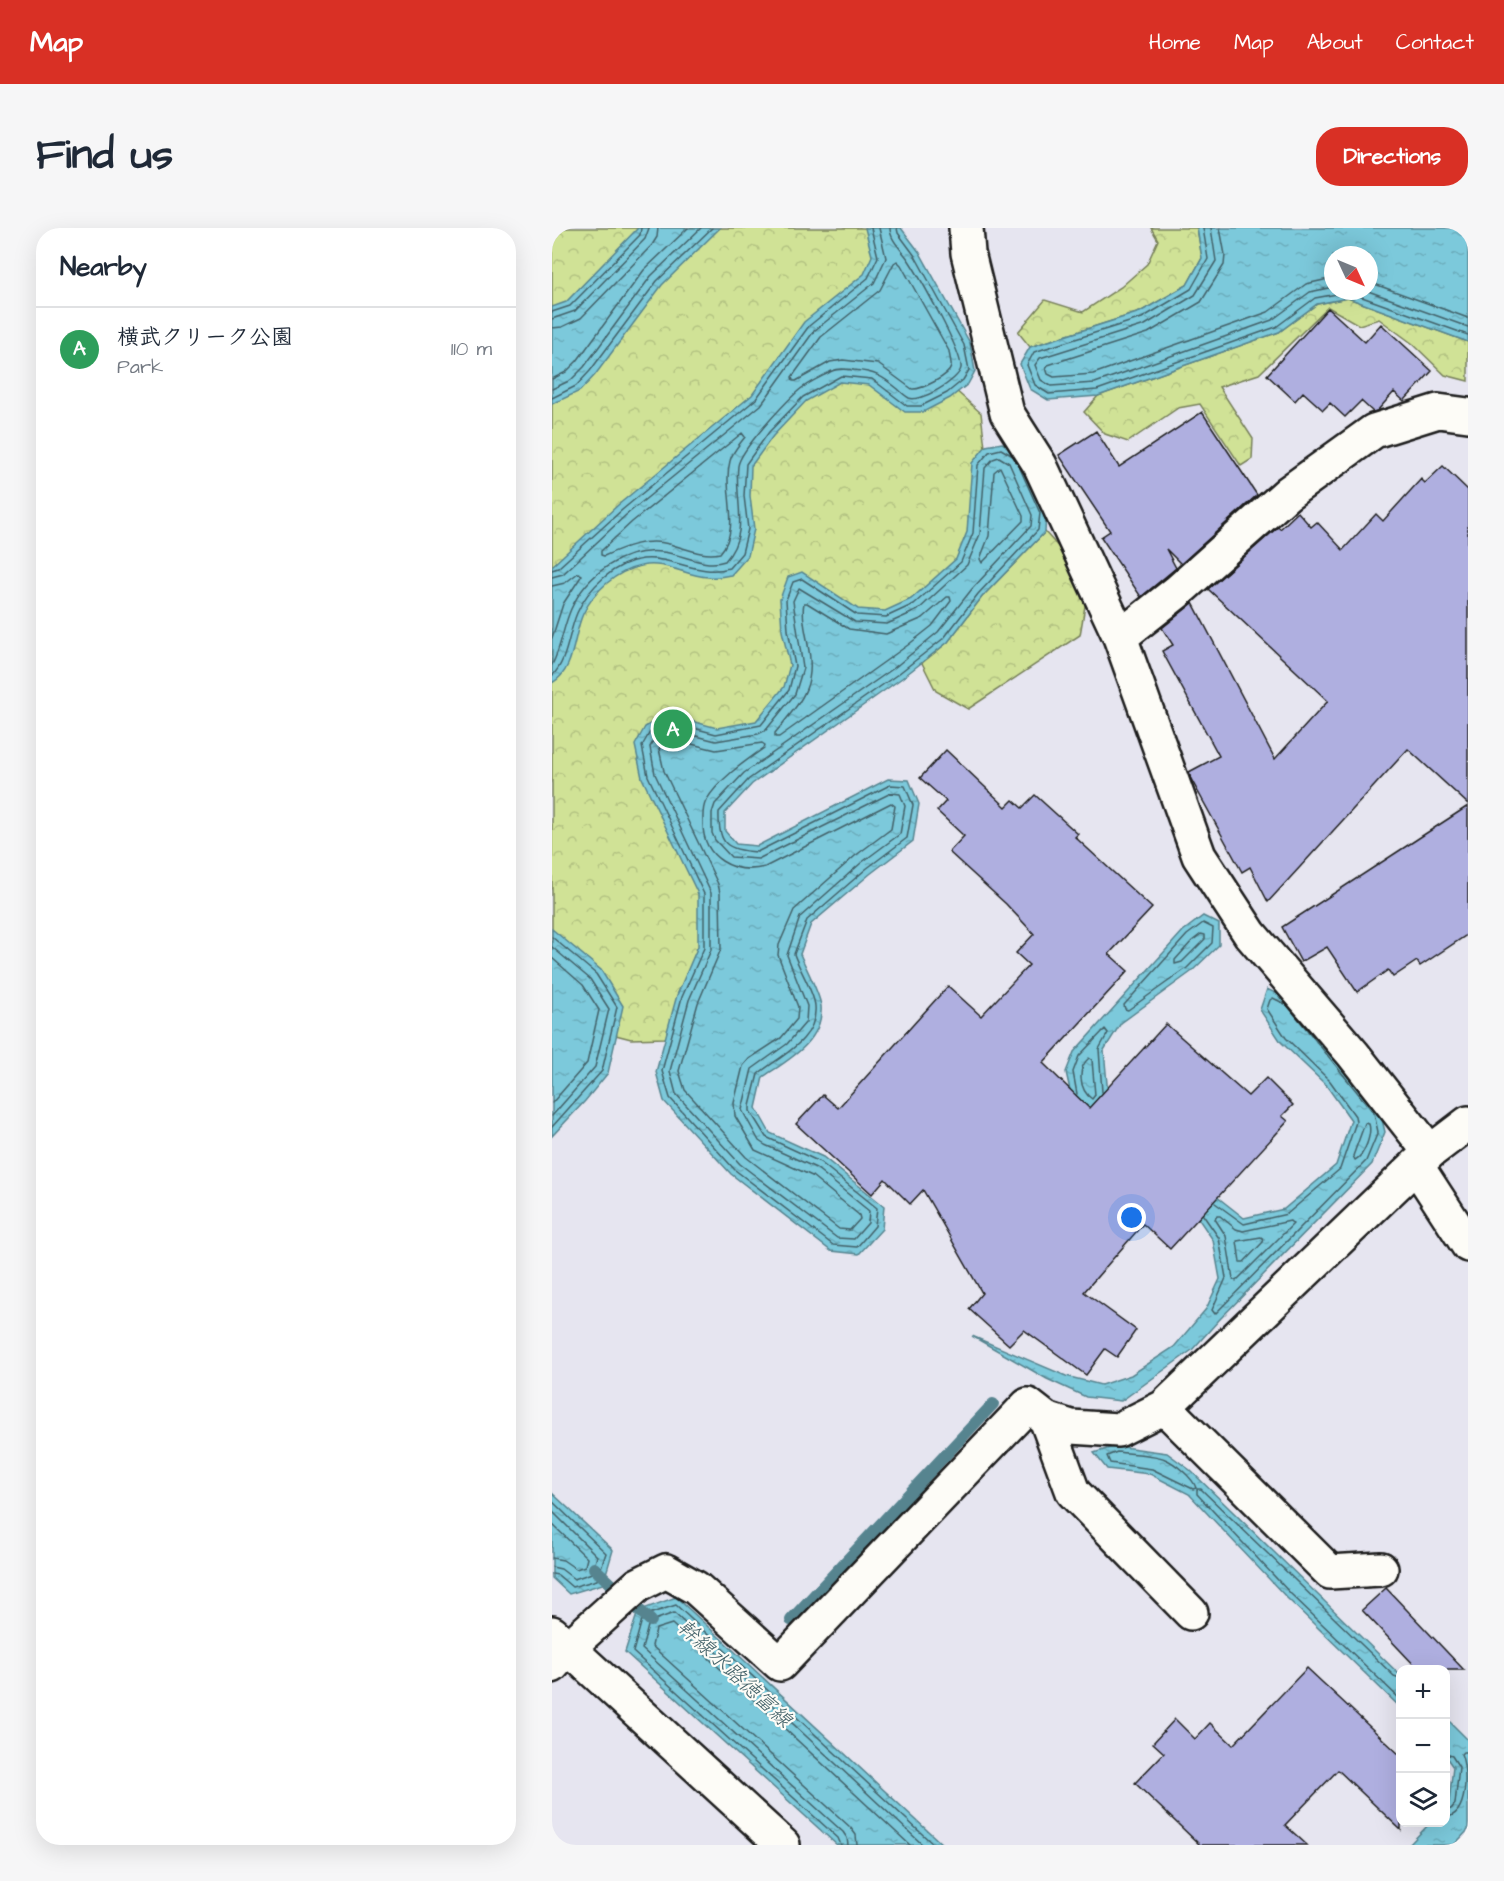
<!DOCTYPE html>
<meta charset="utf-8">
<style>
body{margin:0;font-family:"Architects Daughter","Klee One",sans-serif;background:#f6f6f7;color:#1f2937}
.controls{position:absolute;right:18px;bottom:18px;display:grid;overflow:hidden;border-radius:12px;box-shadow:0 6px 24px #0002}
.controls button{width:54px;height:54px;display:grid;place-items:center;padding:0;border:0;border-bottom:2px solid #e0e1e3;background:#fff;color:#1f2937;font:30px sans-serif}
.compass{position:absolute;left:772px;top:18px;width:54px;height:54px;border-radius:50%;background:#fff;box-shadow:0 6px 24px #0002;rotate:134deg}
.you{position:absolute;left:580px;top:990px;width:21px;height:21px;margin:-15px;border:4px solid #fff;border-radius:50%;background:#1a73e8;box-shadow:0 0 0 9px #1a73e833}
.badge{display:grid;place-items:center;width:39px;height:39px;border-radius:50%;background:#d93025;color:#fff;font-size:20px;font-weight:700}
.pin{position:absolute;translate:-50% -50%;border:3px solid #fff;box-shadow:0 2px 6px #0006}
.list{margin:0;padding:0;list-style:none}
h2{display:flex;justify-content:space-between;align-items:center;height:78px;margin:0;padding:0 24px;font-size:26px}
h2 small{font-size:20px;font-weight:400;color:#747a83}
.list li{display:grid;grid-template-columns:39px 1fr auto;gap:18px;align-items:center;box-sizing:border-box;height:84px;padding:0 24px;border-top:2px solid #e0e1e3}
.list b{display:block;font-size:22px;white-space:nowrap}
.list p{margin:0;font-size:20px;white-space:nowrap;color:#747a83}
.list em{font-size:20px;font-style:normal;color:#747a83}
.icon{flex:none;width:33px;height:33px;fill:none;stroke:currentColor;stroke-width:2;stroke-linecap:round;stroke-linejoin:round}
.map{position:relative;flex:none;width:916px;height:1617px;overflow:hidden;border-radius:24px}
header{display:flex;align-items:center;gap:36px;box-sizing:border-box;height:84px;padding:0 30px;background:#d93025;color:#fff}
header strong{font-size:28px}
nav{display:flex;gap:33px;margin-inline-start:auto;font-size:21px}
.intro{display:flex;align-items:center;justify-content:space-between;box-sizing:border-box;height:144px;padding:0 36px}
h1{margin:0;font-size:42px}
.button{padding:15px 27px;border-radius:24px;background:#d93025;color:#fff;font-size:21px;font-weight:700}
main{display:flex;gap:36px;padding:0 36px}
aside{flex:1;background:#fff;border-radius:24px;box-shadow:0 6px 24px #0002}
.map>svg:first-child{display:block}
.forest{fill:url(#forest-crowns);stroke:#767f59;stroke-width:1.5}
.water{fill:url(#water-ripples);stroke:#56848f;stroke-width:1.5;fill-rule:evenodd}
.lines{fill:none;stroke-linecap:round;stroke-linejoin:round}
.shore{stroke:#426168;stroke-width:1.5}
.stream{stroke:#56848f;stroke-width:12}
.building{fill:#afafe0;stroke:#1c1c1c;stroke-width:1.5}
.minor-casing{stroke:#1c1c1c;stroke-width:38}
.minor{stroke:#fdfcf7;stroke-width:33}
.labels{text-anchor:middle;stroke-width:4.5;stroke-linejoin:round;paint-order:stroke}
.water-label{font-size:21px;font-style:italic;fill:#426168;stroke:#fdfcf7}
</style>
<header>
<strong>Map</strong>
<nav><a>Home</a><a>Map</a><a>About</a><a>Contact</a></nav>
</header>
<div class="intro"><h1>Find us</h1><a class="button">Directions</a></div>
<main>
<aside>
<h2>Nearby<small></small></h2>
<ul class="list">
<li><span class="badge" style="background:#2e9e5b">A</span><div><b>横武クリーク公園</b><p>Park</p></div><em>110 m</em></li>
</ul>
</aside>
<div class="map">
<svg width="916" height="1617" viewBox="0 0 916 1617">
<defs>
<pattern id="forest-crowns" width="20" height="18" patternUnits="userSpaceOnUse" patternTransform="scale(1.5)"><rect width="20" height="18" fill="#d0e296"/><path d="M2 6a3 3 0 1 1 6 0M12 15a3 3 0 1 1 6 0" fill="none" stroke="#b2c181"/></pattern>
<pattern id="water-ripples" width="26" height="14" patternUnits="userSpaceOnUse" patternTransform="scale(1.5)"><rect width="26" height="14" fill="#7cc9db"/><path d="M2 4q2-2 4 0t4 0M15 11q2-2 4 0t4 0" fill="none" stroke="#6bacbb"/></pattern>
</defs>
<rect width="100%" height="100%" fill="#e6e5f0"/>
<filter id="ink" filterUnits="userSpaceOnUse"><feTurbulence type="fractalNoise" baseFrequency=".0167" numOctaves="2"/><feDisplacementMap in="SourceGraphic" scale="12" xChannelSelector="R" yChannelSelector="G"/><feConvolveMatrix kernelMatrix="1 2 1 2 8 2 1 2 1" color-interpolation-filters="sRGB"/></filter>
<g filter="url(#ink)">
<path class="forest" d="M0,0H323L383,144L429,185L442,298L138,593L185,750L113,810L79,811L37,800L0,742Z
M599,0H645L650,30L635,57L588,84L478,119L466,104L493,72L531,84L569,59L595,36L606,12Z
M796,70L916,114V153L893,147L861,116L827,91L807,97L776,79L707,146L667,159L701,211L700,231L689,238L648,176L626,180L576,214L553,206L532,184L546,168L727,104L765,76Z
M493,304L510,323L534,372L528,407L416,481L384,463L370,435L396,414L430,369Z"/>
<path class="water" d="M86,0H168L110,57L43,147L28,163L0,176V79L14,74Z
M313,0H349L368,25L418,115L423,143L416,156L398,170L371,184H353L317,157L288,154L254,173L221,208L199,238L198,268L202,301L196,328L179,347C172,348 163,350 156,349C133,348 112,332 89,338C64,343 42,363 31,386C21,407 23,443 0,455V338L66,277L200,167L252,94L312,46L320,28Z
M645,0H916V114L796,70L765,76L727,104L546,168L496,172L478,161L468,136L478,119L588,84L635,57L650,30ZM781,27H817V63H781Z
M450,215L468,225L494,285L493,304L430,369L396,414L350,450L200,556L173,585V603L184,616L205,618L336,551L357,552L367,576L361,613L318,646L259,696L248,726C253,738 268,766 269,778C272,813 236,832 211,849L204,880L218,905L271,929L332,978L330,1001L307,1026L279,1023L179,946L112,873L104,844L125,767L146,718V666L90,550L83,517L93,499L114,486L165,500L204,493L232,459L238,437L230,403L228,371L236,349L250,344L306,381L333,383L359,371L404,331L415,304L420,235L434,218Z
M651,688L667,696V717L639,744L569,795L552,822L556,867L599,917L692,990L732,981L784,937L799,892L774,857L729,814L708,782L715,761L738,772L828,883L833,904L820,936L667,1092L640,1122L569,1173L534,1169L495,1151L420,1108L514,1148L549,1157L579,1147L622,1119L654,1081L668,1051L661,1012L633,971L520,871L514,844L522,824L631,703Z
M0,701L49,742L71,778L56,845L33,873L0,908Z
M564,1218L615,1225L638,1242L848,1447V1479L735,1370L637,1266L598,1246L555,1241L542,1225Z
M0,1265L61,1322L51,1356L17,1366L0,1350Z
M124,1369L391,1617H285L73,1424L86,1383Z
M894,1490L916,1512V1602L902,1617H857L878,1595L894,1594V1578L897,1574L901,1539L894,1529Z"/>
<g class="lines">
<path class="shore" d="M651,0L656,31L639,61L590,90L482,124L475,137L483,157L497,166L545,162L724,99L763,70L796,64L916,107
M659,0L664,33L643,67L593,97L488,130L483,137L489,152L499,158L543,155L720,92L758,64L781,59
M668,0L673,27L672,37L649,74L596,105L496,137L494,140L496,146L502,149L541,146L716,84L754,56L781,50
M345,33L349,37L397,123C397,127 400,135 399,139C397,148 369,162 360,161L326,136L291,132L278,134L244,153H241L240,149L269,109L328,62L342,35Z
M817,54L916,90
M816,63L916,99
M0,84L18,78L88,7L89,0
M0,91L23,83L93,11L97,0
M0,100L10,99L29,90L100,17L105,9L106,0
M0,151L14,144L25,133L92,42L136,0
M0,161L19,152L32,139L99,48L149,0
M0,170L24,158L38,143L105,53L160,0
M190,205L193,209C187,217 180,224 178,233C170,263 190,300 168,325C151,329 133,320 117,316C94,310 72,319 52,328L49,327V323L80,294Z
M461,228L449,221L437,224L426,237L421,305L409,334L362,376L334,389L305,387L250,351L241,354L234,372L236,402L243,438L237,462L209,497L164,506L115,493L98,504L90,518L96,548L152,666V720L130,769L110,843L118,870L183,942L281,1017L305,1019L323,998L325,980L268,934L214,909L198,883V878L206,846C228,828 266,812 263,778C262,764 247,741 242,726L255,692L314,641L355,610L361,577L353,558L338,557L205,624C174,622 166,616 167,584L197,551L346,446L392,410L426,366L486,302L488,285L466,236
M447,229L457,235L480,287L479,298L420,361L386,404L342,440L192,545L163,576L160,585V605L163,612L179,629L206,631L339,565L348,566L353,578L348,606L309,635L248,689L235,727L255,778L254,794L235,816L200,841L190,882L207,913L213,917L264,940L317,983L316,995L302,1011L285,1010L188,936L124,866L118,843L137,772L159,722V665L103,546L98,519L104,509L117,501L164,513L206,506L214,502L243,466L251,440L241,373L247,360L303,394L335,396L366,382L415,337L428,306L433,240L441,231Z
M448,239L471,288V293L430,335L428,331L437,308L442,244Z
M0,342L6,340L70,282L204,171L257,98L316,50L326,29L319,0
M0,349L11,346L74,287L209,177L262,103L322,55L334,30L327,0
M0,358L13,355L26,345L30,347L11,376L0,410
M395,369H398L399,373L380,398L356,417L227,509H223V505C248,474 265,459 256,417C254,404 249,388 252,375H255L297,401L334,406L371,390Z
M0,437C9,420 11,399 19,381C35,346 71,320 110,324C132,326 151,340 173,333C199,303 182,274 186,238C188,222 232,176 245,164C254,155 269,149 280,143C287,140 294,141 302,142C323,144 330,148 346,161C349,164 353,168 357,170C368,175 407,152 409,140C411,125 366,46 356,31C349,21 338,12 338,0
M0,448C16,432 16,406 25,385C36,360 63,334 91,331C120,328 148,349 177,340L190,325L196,301L192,268L194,236L217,204L251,169L289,148L320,151L355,178H369L395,165L411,152L417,142L412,117L363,28L346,5L345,0
M119,511L164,522L210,515L213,517L212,520C192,534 166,552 154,573C150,580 151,588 151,596C151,630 182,647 213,639L339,575L343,578L339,601L303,628L242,682L227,717L226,727L246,779L245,791L229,810L197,831L191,838L182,875L183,888L203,922L260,948L307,987L308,991L298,1002L287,1001L194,929L133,862L127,843L146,775L169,721L168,665L166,656L112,543L107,521L111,515Z
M651,695L661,700L660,715L635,740L576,782L573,781L572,777L635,707Z
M649,706L653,707V711L630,734L623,736V732L640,713Z
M0,709L44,746L65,779L50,843L0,899
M0,719L38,751L57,781L43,839L0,888
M0,730L31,757L47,782L35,835L0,875
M537,830L540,832L543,867L540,871C527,862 525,840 537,830Z
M525,866L521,844L527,828L553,801L556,805L547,821L550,864
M813,895L817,896C820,906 813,927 803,932L801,928Z
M651,987L667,1010L674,1050L660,1082L663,1086L814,933L826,904L822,885L735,777L721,770L718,772L715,781L734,810L778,853L803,888L804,894L788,941L735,986L692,996L663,975
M668,988L684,1001L691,1003L738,993L741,996L684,1053L681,1051L674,1008L663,991L665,988Z
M709,1009L712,1011L711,1014L692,1034H688L685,1013Z
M565,1224C578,1226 602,1226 613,1231C623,1235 641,1250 644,1260L641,1261L600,1241L558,1235L555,1228Z
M0,1273L54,1325L45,1352L20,1359L6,1347L0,1346
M0,1283L45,1328L40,1345L22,1351L9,1341L0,1339
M0,1296L35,1330L33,1338L24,1341L11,1332L0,1330
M848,1450L842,1448L649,1261H645V1266L739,1366L848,1471
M894,1526L900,1528L907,1539L903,1576L899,1581L894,1582
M894,1589C916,1588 916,1542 909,1526L911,1524H916
M289,1617L286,1610L81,1424L91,1388L124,1377L382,1617
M296,1617L295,1610L291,1604L90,1421L97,1394L122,1385L371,1617
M305,1617L304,1607L298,1599L100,1418L104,1401L120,1396L358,1617"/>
<path class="stream" d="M42,1340L99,1393
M239,1392L441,1176"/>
</g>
<path class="building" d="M776,80L813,114L829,96L880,143L852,173L842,164L825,183L821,184L809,173L793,189L778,175L771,182L751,164L743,173L715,147Z
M650,184L705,267L629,336L614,321L624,340L589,369L549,309L558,303L507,227L544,203L567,239Z
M891,238L916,262V576L856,521L716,674L698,639L690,644L639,551L637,544L667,528L610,423L621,417L610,400L641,375L723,531L776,473L656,361L726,299L728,301L746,284L759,299L765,294L791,322L824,286L831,293L869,251L873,255Z
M394,522L454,579L461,572L470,580L483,567L526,606L523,609L600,680L557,726L576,743L491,835L537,880L614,796L696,868L714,850L741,877L730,888L736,893L618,1021L591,996L532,1064L584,1102L565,1129L553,1121L534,1147L472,1102L457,1117L417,1081L430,1065L371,962L358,976L333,951L320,966L244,896L271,867L286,880L396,758L429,788L477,737L464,725L482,706L454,676L397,624L412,608L385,583L394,573L368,550Z
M916,578V706L868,738L865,733L841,749L836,742L805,764L775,719L749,734L730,699Z
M834,1360L912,1442H867L810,1382Z
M755,1440L849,1528V1602L786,1542L733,1597L755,1617H648L583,1555L612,1525L601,1515L623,1491L643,1511L658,1495L681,1517Z"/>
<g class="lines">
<g class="minor-casing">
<path id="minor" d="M414,0L416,25L455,185L488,237L568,409L647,628L698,706L801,826L878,924
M568,409L625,364L736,265L822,203L886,183L916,187
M864,937L916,1017
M612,1179L778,1344L829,1341
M494,1191L521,1264L639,1385
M0,1405L231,1617
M0,1438L16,1420L86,1357L114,1343L144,1360L228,1436L476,1177L494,1191L519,1199L566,1202L612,1179L878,924L916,895"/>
</g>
<use href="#minor" class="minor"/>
</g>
</g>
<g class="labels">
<g class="water-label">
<text transform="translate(183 1445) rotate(43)" y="7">幹線水路徳富線</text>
</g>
</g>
</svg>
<div class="controls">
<button>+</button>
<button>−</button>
<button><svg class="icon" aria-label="layers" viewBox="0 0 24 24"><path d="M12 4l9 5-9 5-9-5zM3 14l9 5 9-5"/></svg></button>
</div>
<svg class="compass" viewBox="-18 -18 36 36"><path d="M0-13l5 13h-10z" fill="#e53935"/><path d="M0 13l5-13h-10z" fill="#747a83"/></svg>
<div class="you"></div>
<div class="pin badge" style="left:121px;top:501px;background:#2e9e5b">A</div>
</div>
</main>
